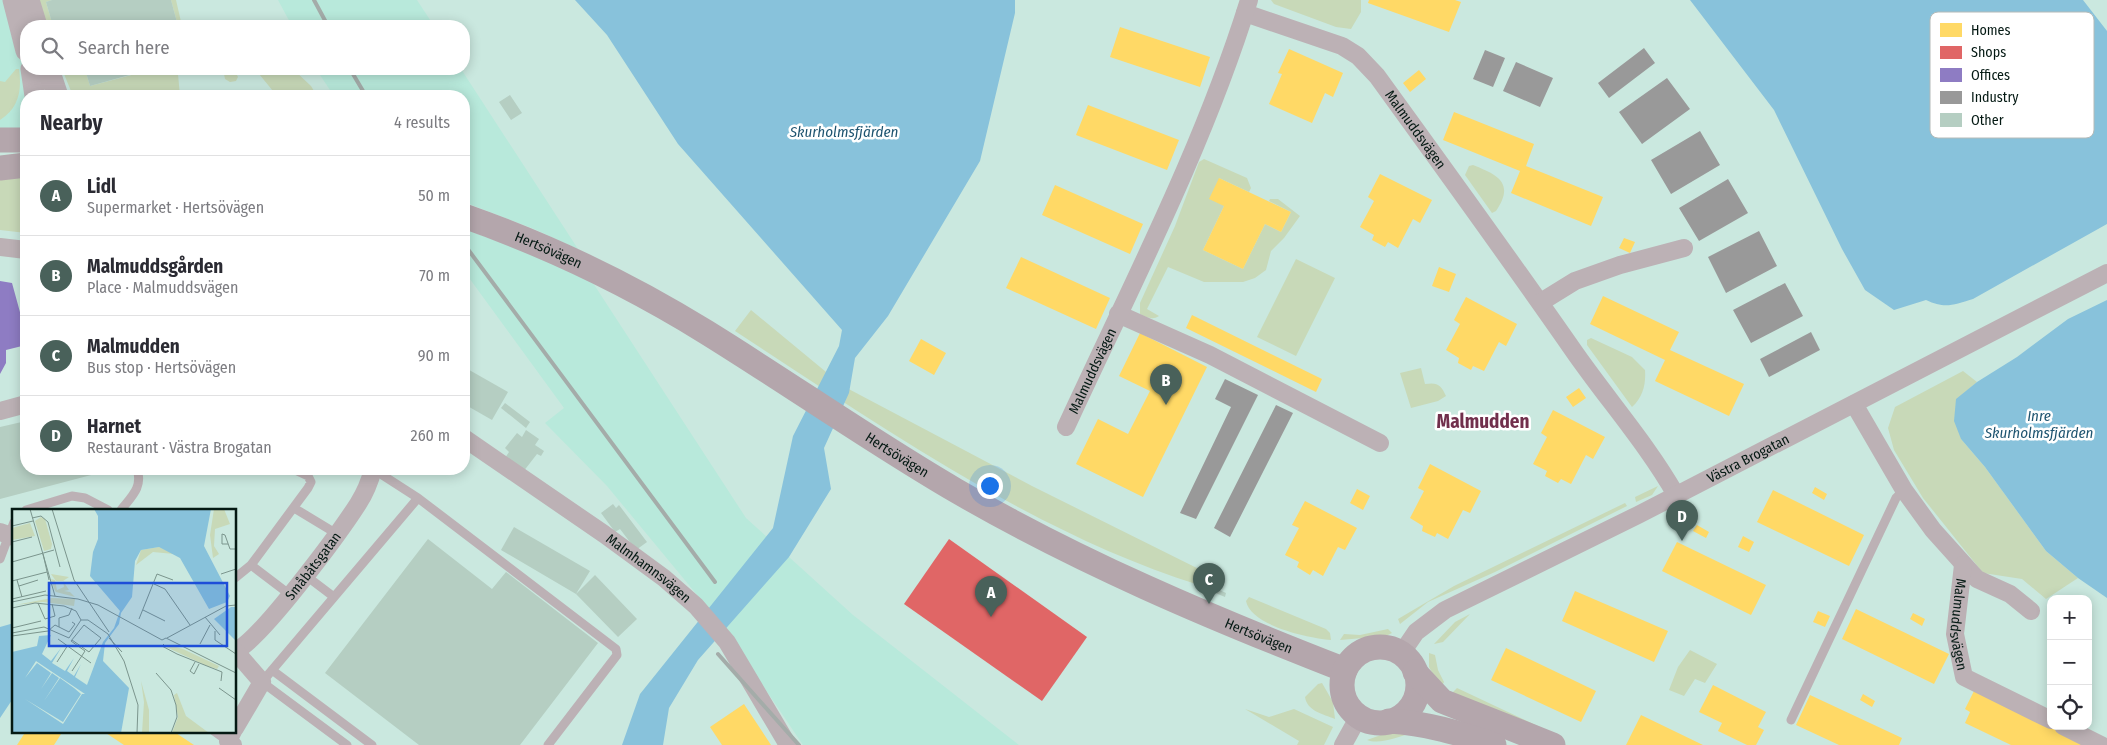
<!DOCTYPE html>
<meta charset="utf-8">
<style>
body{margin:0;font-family:"Fira Sans Condensed",sans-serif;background:#f2f2f3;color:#2b2b33}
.controls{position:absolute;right:15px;bottom:15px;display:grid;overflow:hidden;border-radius:10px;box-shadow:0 2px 12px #0003}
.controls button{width:45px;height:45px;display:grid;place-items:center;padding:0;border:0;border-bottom:1px solid #e1e1e2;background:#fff;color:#2b2b33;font:25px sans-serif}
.you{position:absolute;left:989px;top:485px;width:18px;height:18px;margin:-12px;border:4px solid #fff;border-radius:50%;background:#1a73e8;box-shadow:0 0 0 8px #1a73e833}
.badge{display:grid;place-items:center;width:32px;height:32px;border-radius:50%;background:#49615a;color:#fff;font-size:16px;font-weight:700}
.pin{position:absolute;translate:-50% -41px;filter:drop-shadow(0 1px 2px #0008)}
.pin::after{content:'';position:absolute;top:26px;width:18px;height:15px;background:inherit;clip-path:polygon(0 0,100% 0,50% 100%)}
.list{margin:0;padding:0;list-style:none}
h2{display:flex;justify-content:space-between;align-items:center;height:65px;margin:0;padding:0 20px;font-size:21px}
h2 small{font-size:16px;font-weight:400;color:#7c7c81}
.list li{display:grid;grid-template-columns:32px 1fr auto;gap:15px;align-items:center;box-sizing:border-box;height:80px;padding:0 20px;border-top:1px solid #e1e1e2}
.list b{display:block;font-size:19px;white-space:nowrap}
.list p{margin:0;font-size:16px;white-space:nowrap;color:#7c7c81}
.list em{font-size:16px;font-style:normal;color:#7c7c81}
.icon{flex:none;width:28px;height:28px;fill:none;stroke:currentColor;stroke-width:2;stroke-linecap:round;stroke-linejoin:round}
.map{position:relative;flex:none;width:2107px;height:745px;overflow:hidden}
.search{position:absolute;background:#fff;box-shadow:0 2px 12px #0003;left:20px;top:20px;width:450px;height:55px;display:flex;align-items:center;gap:12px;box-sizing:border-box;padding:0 18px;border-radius:20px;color:#7c7c81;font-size:19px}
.panel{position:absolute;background:#fff;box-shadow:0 2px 12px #0003;left:20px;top:90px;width:450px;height:385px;border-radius:20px}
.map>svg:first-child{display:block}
.built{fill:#b8e9db}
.green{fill:#c8d9b8}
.water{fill:#88c2db}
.homes{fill:#ffd966}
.shops{fill:#e06666}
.offices{fill:#8e7cc3}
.industry{fill:#999}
.building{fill:#b5cec2}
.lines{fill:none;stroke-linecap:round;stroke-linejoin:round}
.service{stroke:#bcb1b5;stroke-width:9}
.minor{stroke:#bcb1b5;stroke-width:18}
.tertiary{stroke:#bcb1b5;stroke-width:21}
.secondary{stroke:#b4a6ac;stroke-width:25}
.rail{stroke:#a4aca9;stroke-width:4}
.labels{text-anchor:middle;stroke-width:5;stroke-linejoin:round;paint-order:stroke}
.street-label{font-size:14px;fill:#041913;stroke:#fff}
.water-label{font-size:15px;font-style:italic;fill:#1e5470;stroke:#fff}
.district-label{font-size:19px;font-weight:bold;fill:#712f4c;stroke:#fff}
.inset-road{fill:none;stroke:#7b958d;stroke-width:1}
.view{fill:#1d4ed8;fill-opacity:0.15;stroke:#1d4ed8;stroke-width:2.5}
.inset-edge{fill:none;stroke:#041913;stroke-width:2.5}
.key{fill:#fff;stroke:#b4bab8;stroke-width:1}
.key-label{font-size:14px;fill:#041913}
</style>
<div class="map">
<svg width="2107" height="745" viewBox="0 0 2107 745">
<rect width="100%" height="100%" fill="#cae8df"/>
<path class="built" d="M0,0H13L26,51V140H0Z
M278,0H417L434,26H292Z
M316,69H461L578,249L534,229L464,202V96H334Z
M464,229L537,256L593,283L746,518L853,615L1019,745H803L722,625L607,486L545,423L564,408L464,271Z"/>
<path class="green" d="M38,0H52L46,2L53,26H44Z
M171,0H176L182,26H178Z
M1271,0H1361V12L1351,29L1336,27L1274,4Z
M16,69H19C22,90 19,108 0,120V81L5,82Z
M62,69L65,73L85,69L90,86L154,69H204L178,74L180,96H73Z
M223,69H234L238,77L236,81L230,82L225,79Z
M255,69H293L311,86L317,96H277Z
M1204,159L1247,178L1251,188L1249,192L1219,178L1224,206L1203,250L1243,269L1265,224L1281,232L1291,212L1269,201L1270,199H1278L1300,216L1284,238L1271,251L1266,270L1255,278L1243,282H1204L1168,267L1147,309L1159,316C1153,320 1147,318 1140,314V303L1175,226L1199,162Z
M1473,165C1498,175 1515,183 1496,211L1492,213L1465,175L1469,166Z
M26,173V233L0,230V176Z
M1296,259L1335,278L1296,356L1257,337Z
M751,310L843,386L1032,486L1223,581L1220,587L1203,581L1199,585C1033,533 881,426 735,331Z
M1591,338L1632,357L1645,370C1646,384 1643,397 1632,407L1587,345V340Z
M1421,368L1425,384C1438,382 1441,385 1446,396L1438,401L1411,408L1400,373Z
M1963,371L1977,382L1956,400L1961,439L1985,467L2046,551L2078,578L2046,599L2022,579L1983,573L1923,498L1894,450L1888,428L1895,407Z
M1658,486L1652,495L1636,502L1635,497Z
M1625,503L1627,506L1495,572L1428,602L1400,624L1398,619L1454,586Z
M1249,597L1326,629L1330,633L1331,640C1309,638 1251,626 1246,601Z
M1470,614L1443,642L1434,644L1455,622Z
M1388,629L1392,633L1386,636L1340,640L1344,634L1360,635Z
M1690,650L1717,664L1705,683L1695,679L1684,696L1669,690L1678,667Z
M1429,653L1435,655L1438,670L1444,682L1441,688L1429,667Z
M1322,683L1333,702L1335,719C1323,714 1307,711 1305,697L1318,684Z
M1457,688L1557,735L1450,695Z
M1245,709L1269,717L1294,709L1333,727L1324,745H1297L1299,741Z
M1392,731L1414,733C1398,736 1381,745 1367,740Z"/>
<path class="water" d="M575,0H1015V13L980,161L888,316L855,358L849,393L824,448L831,489L789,557L698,660L669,708L663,745H622L640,694L773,528L793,436L839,346L842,330L678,144L607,35Z
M1690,0H2083L2107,31V224L1973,299C1953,305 1945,309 1926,300L1894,310L1865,290L1842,249L1774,110Z
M2107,300V598L2078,578L2046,551L1985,467L1961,439L1954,421L1956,399L1977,382L2017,357L2068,319Z
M14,623V697L0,718V627Z"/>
<path class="homes" d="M1369,0H1455L1461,2L1449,32L1368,3Z
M1120,27L1210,57L1200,87L1110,57Z
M1289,49L1343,73L1333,97L1325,93L1312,123L1269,104L1282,74L1278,73Z
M1419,70L1426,79L1410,92L1403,83Z
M1088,105L1179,140L1167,170L1076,135Z
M1454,112L1534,144L1526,166L1603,197L1591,226L1511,193L1520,171L1443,140Z
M1380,174L1432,200L1420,223L1413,219L1398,248L1388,242L1385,247L1372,240L1374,235L1360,227L1374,201L1368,197Z
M1219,178L1291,212L1281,232L1265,224L1243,269L1203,250L1224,206L1209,199Z
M1055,185L1143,224L1130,254L1042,215Z
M1624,238L1635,242L1630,253L1619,248Z
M1021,257L1110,298L1096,329L1006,288Z
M1439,267L1456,274L1449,292L1432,286Z
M1603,296L1679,332L1670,350L1744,384L1729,416L1655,381L1665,360L1590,324Z
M1466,297L1517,324L1506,346L1499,342L1484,371L1473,366L1471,370L1458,363L1459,358L1446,350L1460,324L1454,320Z
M1192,315L1322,379L1316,392L1186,328Z
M1140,333L1207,367L1143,497L1076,464L1098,419L1128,434L1150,391L1119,376Z
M921,339L946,353L934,375L909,361Z
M1579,388L1586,398L1573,407L1566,397Z
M1553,410L1605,437L1593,459L1586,455L1571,484L1561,479L1558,483L1545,476L1547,471L1533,464L1547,437L1541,433Z
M1430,464L1481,491L1470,513L1463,510L1448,539L1437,533L1435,537L1422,531L1423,526L1410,518L1424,491L1418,488Z
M1815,487L1827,494L1824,500L1812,493Z
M1357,489L1370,496L1363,510L1350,503Z
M1773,490L1864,535L1849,566L1757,522Z
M1305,501L1357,528L1345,550L1338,547L1323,576L1313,570L1310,575L1297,567L1299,562L1285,555L1299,528L1292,525Z
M1697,525L1709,532L1706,538L1693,531Z
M1743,536L1754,542L1749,552L1738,547Z
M1677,542L1766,585L1751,615L1662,571Z
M1575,591L1668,631L1654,662L1562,621Z
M1856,609L1949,654L1934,684L1842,639Z
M1818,611L1830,616L1825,627L1813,622Z
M1913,613L1925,619L1922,626L1910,619Z
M1506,648L1596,691L1581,722L1491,680Z
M1713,685L1766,712L1758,727L1764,730L1756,745H1747L1718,731L1722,723L1699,712Z
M1975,689L2053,726L2083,745H2011L1965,723L1970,712L1965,709Z
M1863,694L1875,701L1872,707L1860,700Z
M1810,695L1902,738L1899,745H1839L1796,725Z
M744,704L771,745H722L710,727Z
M1641,715L1703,745H1626Z
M26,731H63L54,745H17Z
M103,731H173L194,745H124Z"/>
<path class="shops" d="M949,539L1087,637L1042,701L904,604Z"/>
<path class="offices" d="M0,281L12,283L26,334V345L6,350V363L0,374Z"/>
<path class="industry" d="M1644,48L1655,63L1609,98L1598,83Z
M1485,50L1505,58L1493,87L1473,79Z
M1516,62L1553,78L1540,107L1503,91Z
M1667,78L1690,109L1642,144L1619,112Z
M1700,131L1720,165L1671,194L1651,160Z
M1728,179L1748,213L1699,241L1679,208Z
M1759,231L1777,266L1726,293L1708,257Z
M1785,283L1803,316L1751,343L1733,310Z
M1811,332L1820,350L1769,377L1760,359Z
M1225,379L1258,395L1196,519L1180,513L1231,407L1215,399Z
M1276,405L1293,413L1230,537L1214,528Z"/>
<path class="building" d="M52,0H171L178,26H53L46,2Z
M64,69H79L65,73Z
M85,69H151L90,86Z
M510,95L522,113L511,120L499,102Z
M464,367L508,392L492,420L464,404Z
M505,403L530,422L526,428L501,408Z
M26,421V469H114L0,499V427Z
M526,430L539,439L535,445L544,451L541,456L537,454L523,472L505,458L509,452L505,448L517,433L522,437Z
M613,504L616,508L619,505L647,542L636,550L620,529L615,532L601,513Z
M514,527L590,571L576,594L501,550Z
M428,539L492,589L506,572L598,643L520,745H419L325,673Z
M595,575L637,619L618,637L576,594Z
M1215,588L1226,593L1225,597L1213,592Z"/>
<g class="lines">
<path class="service" d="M373,469L418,498
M294,508L337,534
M26,510L72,496L85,498L108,510
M121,510C132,496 143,487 137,469
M0,559L14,522
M251,565L289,594
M305,575L334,597
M235,578L251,565L308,488L311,482L308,476L293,469
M272,670L372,745
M1791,720L1896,498L1904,490
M214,731L228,741L226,743
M347,745L262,682L418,498L616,649L617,655L548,745"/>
<g class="minor">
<path id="s1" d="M1245,13L1342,46L1358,56L1377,76C1443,167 1509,258 1573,350C1607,399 1647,444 1676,495"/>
<path d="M0,247L26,250"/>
<path d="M1541,302L1575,281L1620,265L1684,248"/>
<path d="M1118,314L1210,355L1380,443"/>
<path d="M1854,404L1904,490L1933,530L1977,579L2010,594L2031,611"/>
<path d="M0,411L26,404"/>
<path id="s2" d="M1066,427C1131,286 1203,148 1249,0"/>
<path id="s3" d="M464,438L604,534L664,578L696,606L727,642L788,745"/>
<path d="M0,532L14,537"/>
<path id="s4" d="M1963,565L1955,634L1964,677L2051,720"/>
<path id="s5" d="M235,651C260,641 340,532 358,504C365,493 370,481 373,469"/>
<path id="s6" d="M1401,654L1416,632L1445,610L1638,515L2107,273"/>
<path d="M2063,726L2101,745"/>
<path d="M235,728L262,682L236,652"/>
<path d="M233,745L228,741L233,731"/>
<path d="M1343,745L1359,716"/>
</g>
<path class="tertiary" d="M13,0L26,51
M29,0L37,26
M31,69L35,96
M49,69L58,96"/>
<g class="secondary">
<path d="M0,140H26"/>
<path d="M0,168L26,165"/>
<path id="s7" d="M464,216C549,246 630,285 706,332C790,384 871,441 955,490C1079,562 1211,618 1345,670"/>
<circle cx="1380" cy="685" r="38"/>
<path d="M1415,672L1442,701L1553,745"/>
<path d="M1389,721C1426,723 1459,733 1494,745"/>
</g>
<path class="rail" d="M314,0L328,26
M350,69L366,96
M464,244L715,582
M718,654L799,745"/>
</g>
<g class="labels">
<g class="street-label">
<text dy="5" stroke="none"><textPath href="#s1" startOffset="215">Malmuddsvägen</textPath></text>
<text dy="5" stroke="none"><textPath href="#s7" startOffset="91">Hertsövägen</textPath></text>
<text dy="5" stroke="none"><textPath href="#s2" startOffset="62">Malmuddsvägen</textPath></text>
<text dy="5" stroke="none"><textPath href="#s7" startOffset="496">Hertsövägen</textPath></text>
<text dy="5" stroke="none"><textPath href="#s6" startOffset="402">Västra Brogatan</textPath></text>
<text dy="5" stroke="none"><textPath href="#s5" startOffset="116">Småbåtsgatan</textPath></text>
<text dy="5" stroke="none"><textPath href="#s3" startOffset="226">Malmhamnsvägen</textPath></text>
<text dy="5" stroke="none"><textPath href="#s4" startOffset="60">Malmuddsvägen</textPath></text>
<text dy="5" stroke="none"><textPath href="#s7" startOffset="901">Hertsövägen</textPath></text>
</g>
<g class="water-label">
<text x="844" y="137">Skurholmsfjärden</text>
<text x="2039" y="421">Inre<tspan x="2039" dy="17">Skurholmsfjärden</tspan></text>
</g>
<g class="district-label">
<text x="1483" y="428">Malmudden</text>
</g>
</g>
<g transform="translate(12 509)">
<rect width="224" height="224" fill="#cae8df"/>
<path d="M202,0H212L218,15L203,20L202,37L207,45L201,49L198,26ZM29,8L33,10L40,35L39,40L32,42L23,12ZM18,14L23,27L0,31V19ZM147,38L162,45L141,43L124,56L129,41ZM39,65L57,68L51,72L57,81L52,82L58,83L63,88L44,83L43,82L39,70L43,71L45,81L52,78L51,72H44ZM40,89L63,90L62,97L31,93L3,96ZM157,136L152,137L157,136L171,140L207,157L205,160L195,157L154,138ZM129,172L137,201V224H130L132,193ZM165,184L174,207L197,224H160L166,208L162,186Z" fill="#c8d9b8"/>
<path d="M82,0H199L192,37L218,87L215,93L197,100L168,49L147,38L129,41L123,52L120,88L109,104L107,115L93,134L91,152L117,179L109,224H0V143L25,137L27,127L39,126L30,145L39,152L49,139L40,154L53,162L62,149L55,162L62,167L69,155L63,168L75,176L91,133L102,119L108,102L78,67L81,43L86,30V7ZM219,98H224V132L202,110Z" fill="#88c2db"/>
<path d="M24,152L73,185H70L51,215L13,190L51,213L69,185L62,179L46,201L62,179L55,174L39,197L55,174L48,169L32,192L47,169L40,164L29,180L39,164L32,159L22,175L32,159L25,154L13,169Z" fill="#cae8df"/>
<path class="inset-road" d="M18,0L43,87M40,0L62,71L97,123M20,9L29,7L36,13L48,58M0,17L21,12M0,33L20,28M216,35H210V25L213,26L218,40H224M31,45L37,71M0,53L42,41M209,65L224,60M5,71L10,88M0,72L35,63M142,75L153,80L178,116M7,77L26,71M0,90L34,82M0,93L33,86L66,90L86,96L150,131M26,94L33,110L43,107L40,95M0,99L23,94L52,97L64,102L69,111M131,101L153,112M193,108L208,126M127,110L145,65L161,71M69,111H76L96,125L112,152L126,196L125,224M47,118V109L57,106L60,99M0,119L29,112M203,122V131L224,145M0,124L32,118L57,129L69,111M0,127L36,122L43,116L57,123L63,115L60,113M97,129L110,143M155,129L214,97L224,96M46,130L79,154M60,131L77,143L89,129L72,116L59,132L73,142L60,162M150,131L154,129L224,164M152,135L150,137L165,145L210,163L209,172M188,135L198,116M45,153L56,136M183,153L178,162L182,165L187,155M144,164L159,181L164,196L165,208L159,224M207,179L224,191"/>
<path class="view" d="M37,74H215V137H37Z"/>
<rect width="224" height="224" class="inset-edge"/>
</g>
<rect x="1930" y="12" width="164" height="126" rx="8" class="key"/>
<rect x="1940" y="23" width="22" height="14" fill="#ffd966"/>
<rect x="1940" y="46" width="22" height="13" fill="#e06666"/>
<rect x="1940" y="68" width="22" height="14" fill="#8e7cc3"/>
<rect x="1940" y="91" width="22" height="13" fill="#999"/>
<rect x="1940" y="113" width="22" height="14" fill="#b5cec2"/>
<g class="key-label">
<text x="1971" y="35">Homes</text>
<text x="1971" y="57">Shops</text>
<text x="1971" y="80">Offices</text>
<text x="1971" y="102">Industry</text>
<text x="1971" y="125">Other</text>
</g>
</svg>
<div class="controls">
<button>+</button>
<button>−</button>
<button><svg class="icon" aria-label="locate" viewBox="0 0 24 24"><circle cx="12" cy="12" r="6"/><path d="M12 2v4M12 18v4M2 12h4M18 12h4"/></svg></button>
</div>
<div class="you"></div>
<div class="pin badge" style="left:991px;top:617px">A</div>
<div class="pin badge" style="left:1166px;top:405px">B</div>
<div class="pin badge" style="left:1209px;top:604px">C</div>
<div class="pin badge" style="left:1682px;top:541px">D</div>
<div class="search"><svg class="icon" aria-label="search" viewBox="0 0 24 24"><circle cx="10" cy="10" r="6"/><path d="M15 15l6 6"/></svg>Search here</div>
<section class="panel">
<h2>Nearby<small>4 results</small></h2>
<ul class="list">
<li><span class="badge">A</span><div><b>Lidl</b><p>Supermarket · Hertsövägen</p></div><em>50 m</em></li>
<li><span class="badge">B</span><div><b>Malmuddsgården</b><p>Place · Malmuddsvägen</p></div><em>70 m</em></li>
<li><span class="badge">C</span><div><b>Malmudden</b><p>Bus stop · Hertsövägen</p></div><em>90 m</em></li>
<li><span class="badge">D</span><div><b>Harnet</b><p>Restaurant · Västra Brogatan</p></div><em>260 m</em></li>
</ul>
</section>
</div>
